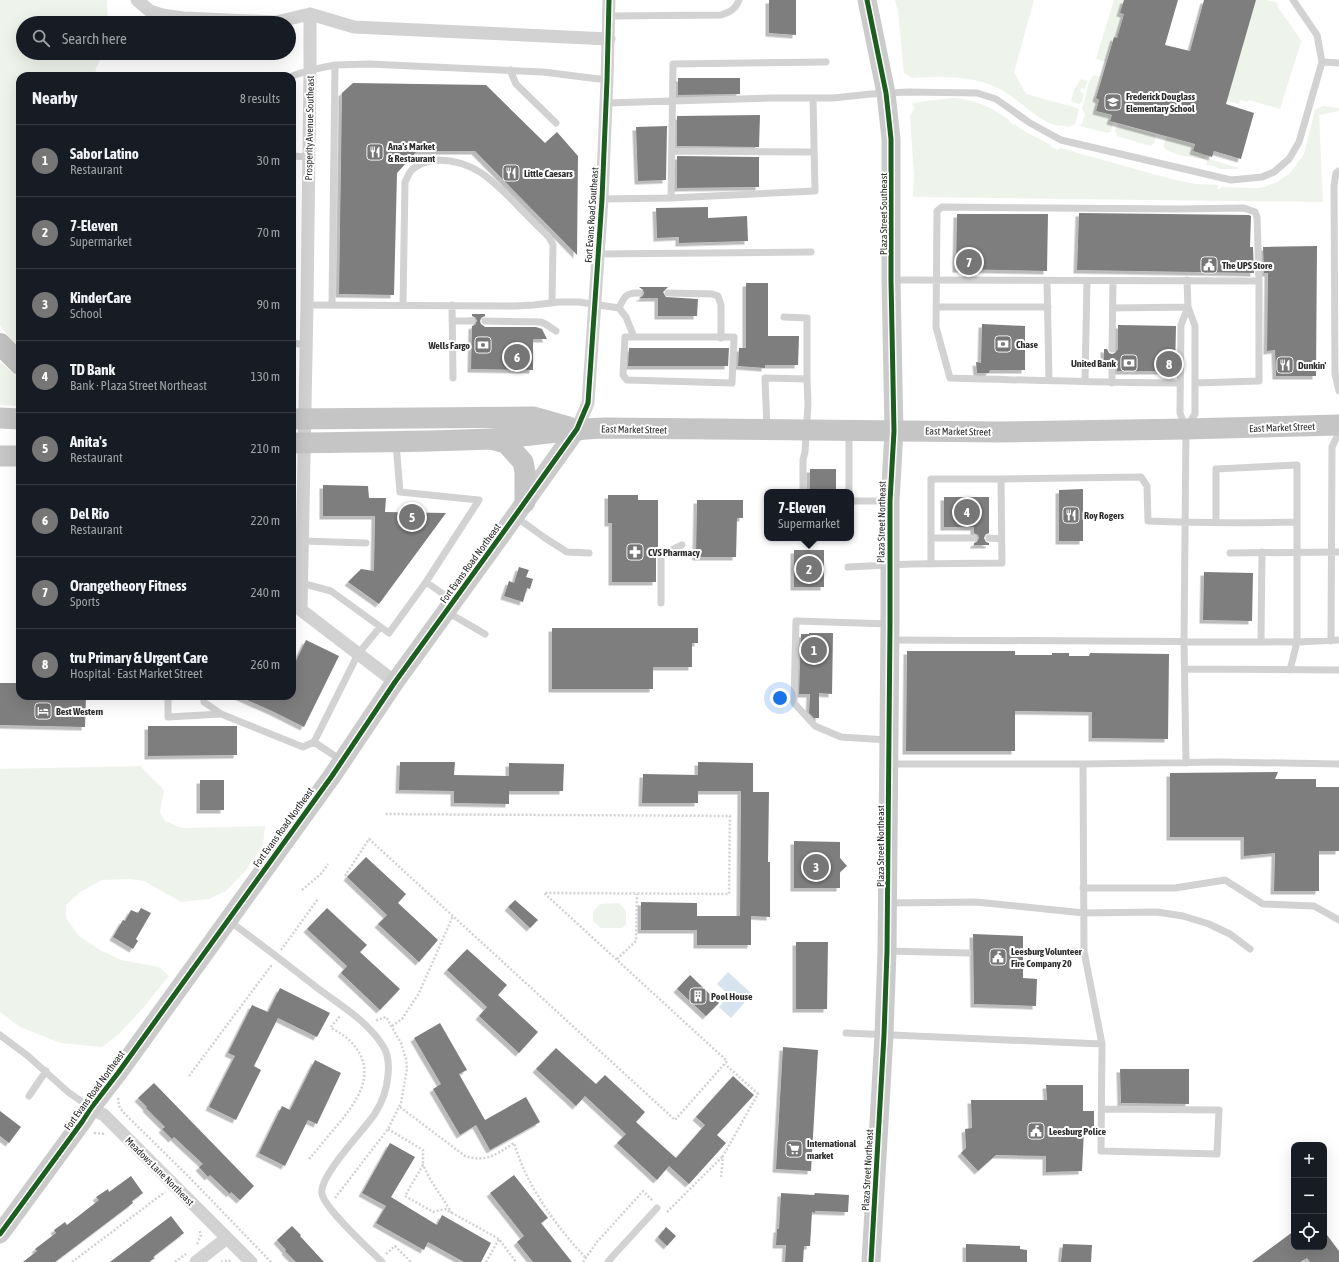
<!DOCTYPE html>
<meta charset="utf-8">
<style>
body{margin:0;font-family:"Asap Condensed",sans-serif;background:#20242c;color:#f1f3f6}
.controls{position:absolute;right:12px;bottom:12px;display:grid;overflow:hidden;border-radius:8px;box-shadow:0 4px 16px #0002}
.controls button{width:36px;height:36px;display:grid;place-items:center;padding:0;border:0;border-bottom:1px solid #363941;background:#171b24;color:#f1f3f6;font:20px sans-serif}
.you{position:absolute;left:780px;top:698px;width:14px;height:14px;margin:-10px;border:3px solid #fff;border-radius:50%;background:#1a73e8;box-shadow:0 0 0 6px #1a73e833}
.badge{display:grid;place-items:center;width:26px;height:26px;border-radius:50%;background:#767676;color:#fff;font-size:13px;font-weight:700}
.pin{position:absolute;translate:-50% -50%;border:2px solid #fff;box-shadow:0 1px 4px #0006}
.popup{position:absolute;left:764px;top:489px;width:90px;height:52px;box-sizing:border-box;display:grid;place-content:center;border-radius:8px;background:#171b24;filter:drop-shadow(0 1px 3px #0005);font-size:13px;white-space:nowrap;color:#9ea1a6}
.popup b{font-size:15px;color:#f1f3f6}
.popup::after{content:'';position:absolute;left:50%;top:100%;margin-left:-8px;border:8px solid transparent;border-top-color:#171b24}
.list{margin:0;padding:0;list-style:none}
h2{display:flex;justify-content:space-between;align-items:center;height:52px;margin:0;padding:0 16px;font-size:17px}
h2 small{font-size:13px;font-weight:400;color:#9ea1a6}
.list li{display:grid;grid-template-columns:26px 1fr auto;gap:12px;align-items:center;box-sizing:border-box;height:72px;padding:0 16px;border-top:1px solid #363941}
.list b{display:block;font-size:15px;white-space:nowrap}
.list p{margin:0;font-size:13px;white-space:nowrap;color:#9ea1a6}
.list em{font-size:13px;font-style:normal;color:#9ea1a6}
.icon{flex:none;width:22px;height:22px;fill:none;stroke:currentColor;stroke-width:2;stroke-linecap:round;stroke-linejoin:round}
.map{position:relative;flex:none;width:1339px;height:1262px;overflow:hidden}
.search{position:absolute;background:#171b24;box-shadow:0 4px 16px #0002;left:16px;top:16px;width:280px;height:44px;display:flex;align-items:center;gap:10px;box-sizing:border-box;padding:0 14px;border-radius:22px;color:#9ea1a6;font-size:15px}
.panel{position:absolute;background:#171b24;box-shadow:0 4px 16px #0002;left:16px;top:72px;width:280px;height:628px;border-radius:12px}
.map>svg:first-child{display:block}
.green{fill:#eef3eb}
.water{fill:#d7e4f0}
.building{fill:#7e7e7e;filter:url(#shadow)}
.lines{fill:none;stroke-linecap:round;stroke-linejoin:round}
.path{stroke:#d2d2d2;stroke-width:2.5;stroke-dasharray:2 2;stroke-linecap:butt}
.lane{stroke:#d2d2d2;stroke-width:7}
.street{stroke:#d2d2d2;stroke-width:13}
.secondary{stroke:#cbcbcb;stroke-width:19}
.primary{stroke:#c5c5c5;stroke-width:21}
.highway{stroke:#bfbfbf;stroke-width:22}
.cycleway-casing{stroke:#fff;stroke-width:8}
.cycleway{stroke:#1b5e20;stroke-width:5}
.labels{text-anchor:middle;stroke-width:4;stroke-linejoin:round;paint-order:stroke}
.poi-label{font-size:10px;font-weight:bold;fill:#2d2d2d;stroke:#fff;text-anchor:start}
.street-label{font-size:10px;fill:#2d2d2d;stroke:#fff}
</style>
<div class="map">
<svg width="1339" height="1262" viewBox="0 0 1339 1262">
<defs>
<filter id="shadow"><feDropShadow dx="-3.5" dy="3.5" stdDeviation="0" flood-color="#0004"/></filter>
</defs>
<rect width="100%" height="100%" fill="#fff"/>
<path class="green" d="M0,0H107L108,23H23V53H104L96,68L95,76H20V342L17,347L0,326Z
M895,0H1034L1014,72L1026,94L1077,108L1079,110L1075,124L1069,127C1063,125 1059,126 1054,125C1036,118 1023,104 1008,94C980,75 944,76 912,78L904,73L898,11Z
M1114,0H1124L1121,13L1124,14L1117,38L1114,37L1106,62L1096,59Z
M1256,0H1267L1278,3L1277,6L1303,43L1301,42L1280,109L1249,100L1248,102L1240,100L1239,104L1222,99L1226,85L1231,86Z
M1095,75L1099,77L1094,96L1099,100L1096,111L1112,115L1110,120L1113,121L1111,132H1108V133L1083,127L1079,125L1082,124L1085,114L1082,109L1089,82L1093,76Z
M1081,79L1087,81L1085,89L1081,88L1080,92L1084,93L1082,102L1079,104L1071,101L1074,90Z
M953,98C975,99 993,108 1009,120V121L1013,125L1014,124L1024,131L1051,145V147L1058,150L1060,148L1171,179L1196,184L1218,185V189H1221V187L1258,188L1264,187L1277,182L1290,173L1304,154L1315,110L1323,106L1339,108V111L1319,115L1323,202L913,197L914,174L910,117L912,112L915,108L912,104L918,102Z
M1118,124L1156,135L1154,143L1151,146L1117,136L1115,131Z
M1167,137L1195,144L1193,151L1206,155L1205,159C1195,158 1168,155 1163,146Z
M1209,159L1239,168L1238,169H1220L1214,166L1206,165L1208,160Z
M0,362L20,379V406L0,405Z
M140,766L164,790L160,812L165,821L182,828L265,826L263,845L246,870L226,891L209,899L181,902L144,881L130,879L102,880L80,892L66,905V918L79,936L100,950L121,960L159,967L169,976L143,1008L119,1034L102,1047L61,1043L20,1027L0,1012V769Z
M619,903L626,911V924L622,928H601L593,921V912L600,904Z"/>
<path class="water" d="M728,972L752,994L731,1018L719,1007L729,995L717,984Z"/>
<path class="building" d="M769,0H796V35L769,33Z
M1124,0H1178L1165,45L1190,51L1204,0H1256L1226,104L1254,113L1241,159L1214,151L1212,157L1193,151L1195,144L1110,121L1112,115L1096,111L1099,100L1096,98L1114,37L1117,38L1124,14L1120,13Z
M678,78H740V94L678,95Z
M353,83L486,85L545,143L557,132L578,156L577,255L475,151H417L397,173L394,295L339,294L342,93Z
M760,115L759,147L677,146V116Z
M667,126L666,180L638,181L636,127Z
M677,156L759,157V187L677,188Z
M708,207V218L747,216L748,241L679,243V237L657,238L656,208Z
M1079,213L1249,215L1251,216L1250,247H1253L1254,273L1077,270Z
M957,214H1048L1047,271L956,269Z
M1317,246L1316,376H1276L1275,350L1267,351L1268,273H1264L1263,247Z
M746,283H768V336H799L798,365H765V368L738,366L739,348H746Z
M639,287H668L663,292L666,297L698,299L697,316H658V298H639L643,296L644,293L643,290Z
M472,314H485V316L481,318L480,321L481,324L485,327H536L542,329L547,339H533V370L471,369L472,326L475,325L477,321L476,318L472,316Z
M982,324L1025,326V370H990L989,373H977L976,362L981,363Z
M1118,325L1176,326L1175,371H1117V363L1115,359H1110L1107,363H1104V349H1107L1109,353L1112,354L1115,353L1118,349Z
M629,348H729L728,366H628Z
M810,469H836V492H810Z
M323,485L368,486L369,498H386L385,512L446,513L379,604L348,582L361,569L374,571L375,516H323Z
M1083,489V541H1059V490Z
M608,495H638V500H658V551L656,555V582H612V523H608Z
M944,497H989V533L985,535L984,538L986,542L989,543V545H974V543L977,542L979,538L978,535L974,533V527H944Z
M697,500H743V518H737L736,557H696Z
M794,550H824V587H794Z
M519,567L529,570L526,577L533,579L530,589L527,588L523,602L504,596L509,581L514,583Z
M1204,572L1253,573L1252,621L1203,620Z
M552,628H698V643H692V667H653V689H552Z
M809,633H833L832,694L819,693V718H814L809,713L810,694H799L801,634H809Z
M306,640L339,656L304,727L272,711L238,696H292V669Z
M907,651H1015V655H1052V653H1069V656H1089L1090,653L1169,654L1168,739L1092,738V712L1015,711V751H906Z
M0,683H20V696H86L85,727L0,725Z
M148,726H237V755L148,756Z
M400,762H455L454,775L509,776V763L564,764L563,791H509V804L454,803V791L399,790Z
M698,762L753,763V792H769L768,862H770V917L751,916V945H697V930H641V902L697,903V916H740L741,791H698V803H642L643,774L698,775Z
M1278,772L1275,779H1316V787H1339V851H1319V891H1274L1275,853L1244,856V837H1170V773Z
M200,780H224V810H200Z
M794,841L840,842V858L847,866L840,872V888H794Z
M366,857L406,894L398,903L438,940L419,962L378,924L387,915L347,877Z
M515,900L538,920L530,928L508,907Z
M141,908L151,913L136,939L138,941L133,949L113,937L123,920L125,921L131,910L138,913Z
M327,908L367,945L360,952L400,989L380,1010L341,973L347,966L307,929Z
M973,934L1023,936V948L1021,952L1023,956V978L1037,979L1036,1006L974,1004Z
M796,942H828L827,1009H796Z
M467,949L507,985L498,995L538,1032L519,1053L479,1016L487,1007L447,970Z
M690,975L719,1003L706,1016L677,989Z
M280,988L330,1013L317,1037L278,1018L254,1066L261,1070L236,1120L209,1107L235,1056L228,1053L252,1005L268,1012Z
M440,1023L467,1070L459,1074L485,1120L526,1097L540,1122L490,1150L476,1125L460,1135L433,1089L441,1084L414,1038Z
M783,1047L818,1050L811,1171L776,1169Z
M556,1048L596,1084L605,1075L645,1112L636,1122L676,1158L705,1125L696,1117L733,1076L754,1095L717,1135L726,1143L689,1184L669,1166L657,1180L617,1143L626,1134L585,1096L576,1106L536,1069Z
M315,1060L341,1073L317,1124L308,1120L285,1166L259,1153L282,1106L290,1110Z
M1120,1069H1189V1104L1121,1103Z
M154,1083L254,1186L240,1200L231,1192L230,1194L210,1175L208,1177L199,1167L203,1164L174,1137L172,1139L162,1129L165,1127L146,1108L147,1107L138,1098Z
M1046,1085H1083V1111H1094V1129L1084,1130L1082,1171L1046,1172V1156L996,1155L978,1171L961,1153L966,1148L965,1129L972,1128L971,1100H1047Z
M0,1111L21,1127L9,1143L0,1136Z
M390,1143L415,1157L391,1197L437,1225L442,1215L491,1243L481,1262H464L428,1242L424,1250L376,1223L386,1206L362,1193Z
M514,1175L548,1218L541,1223L572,1262H533L517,1242L524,1236L490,1193Z
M131,1176L143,1193L132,1201L133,1203L55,1262H23L37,1251L35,1249L56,1233L54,1230L65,1222L67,1225L99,1200L96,1197L108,1189L109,1192Z
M781,1193L814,1195L815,1193L849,1195L848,1212L815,1211V1213L812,1212L810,1246H804L803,1262H785L786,1245H776L777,1229H779Z
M171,1216L184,1233L153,1257L155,1258L149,1262H110Z
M292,1226L301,1235L300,1236L324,1262H296L285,1251L286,1250L277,1240Z
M666,1227L676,1236L667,1246L658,1237Z
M1294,1231V1247H1324V1231L1339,1251V1262H1310L1307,1258L1300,1262H1252Z
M966,1244L1020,1246V1249L1027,1250V1262H966Z
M1063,1244L1092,1245L1091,1262H1061Z"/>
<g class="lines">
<path class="path" d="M345,876L369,839L675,1120L727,1061L544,893L729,894L730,816L384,814
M302,890L321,874L328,864
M281,950L318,899
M617,959L636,941L637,894
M392,1026L402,1019L419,993L453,916
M189,1076L271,966L273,967
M118,1098L119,1106L123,1112L193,1181L271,1262
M400,1107L465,1156C486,1163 497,1154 514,1143C517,1153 521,1163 525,1172C540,1203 562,1233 586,1258
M388,1129L423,1150V1165
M94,1133L104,1134
M309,1159C318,1149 326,1138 335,1128C356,1103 380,1072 351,1042C346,1036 338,1032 331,1028L332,1025L339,1018L338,1015
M721,1177L723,1156L758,1094L725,1064
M335,1198L388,1129L401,1103L407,1069L406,1059L401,1043L386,1017L374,1021
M667,1212L723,1156
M452,1213L430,1179L423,1165L405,1196L433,1212L445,1209L499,1239L516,1262
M197,1244L201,1235L199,1229
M386,1254L395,1246L411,1262
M72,1262L165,1192
M175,1262L186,1254
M221,1262L228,1260L232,1262
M486,1262L499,1239
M583,1262L597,1242L643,1191L652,1200"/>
<path class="lane" d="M1293,0L1317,35L1322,62L1339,63
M610,16L721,15C730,12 736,9 739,0
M510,70L516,84L556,123
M292,76L310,70L335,65L369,64L543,72L607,80
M606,103L774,98H833L871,94L908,92L977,93L996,99L1030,123L1061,140L1231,180L1262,177L1274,172L1289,159L1299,142L1322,62
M672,151L814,152
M292,156L309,157
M1339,171L1336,173L1334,186L1335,374L1339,391
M671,198L673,64L826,62
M602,199L671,198L815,191L813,98
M597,254L811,252
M891,280L1259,281V381L1195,383
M1187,280L1188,307L1195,326V414L1188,425
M1047,281L1049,380
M668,293L712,294L718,296L721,305V338
M307,305L515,306L534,305L559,302H579L619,308L626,317L634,337H734L732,383L627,380L623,375L625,337H634
M332,305L335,65
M403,305L405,182C407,179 408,174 411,171C417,164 429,160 439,160C474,161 491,179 514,202C525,214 537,225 549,237L553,245L552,302
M452,305L453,378
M936,307H1048
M619,308C624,297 626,292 639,293
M1113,308L1188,307
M784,317L807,318V379L808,404L805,452L803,460V492
M452,321H472
M485,321L541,322L547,325L556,331
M292,343L306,345
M1112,349L1113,281
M1085,381L1087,281
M1112,383V363
M1180,383C1104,383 1027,380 950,378L936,327L937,211L942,207L1178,209L1244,208L1255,212L1257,217L1259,281
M767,429L765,378L807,379
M849,432V492
M396,443L400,492L479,500L426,582
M1001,479L1141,477L1147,486L1148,521C1198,523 1247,523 1297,522V465L1216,469V523
M851,501H889
M516,517L545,538L567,552L589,553
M931,538H974
M989,538L1001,539
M302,541L366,543
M1230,553L1339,552
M848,567L911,564L1002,563L1001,479H931V563
M301,583L331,591L389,633L426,582L453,601
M661,603V555L682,545
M447,612L485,634
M890,640L1297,642L1339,640
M1261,641L1262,552
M1331,641L1332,447L1339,432
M1185,669L1339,670
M1290,670L1297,642V522
M168,696V717L221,714L303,747L314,742
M204,696V702L221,714
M888,740L841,737L815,726L794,703L796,621L890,624
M341,760L314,742L358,654L380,627
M1186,763L1184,641L1186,429L1180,413V409L1181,325L1188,307
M889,764H1083L1219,762L1339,764
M1083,764L1084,951
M1083,888H1175L1225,880L1263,904L1314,906L1339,920
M888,903L976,902L1084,913L1157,912L1183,916L1209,924L1230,934L1250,949
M228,920C259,943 289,966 320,990C342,1006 368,1022 383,1046C389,1055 389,1065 388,1075C387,1089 382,1103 374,1115C363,1131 318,1177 322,1194C325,1209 369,1249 382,1262
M887,951L968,953
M1026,952L1084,951L1102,1044
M846,1033L1102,1044L1101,1151L1217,1154L1219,1110L1102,1109
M0,1035L28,1056L68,1092L91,1108
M29,1096L46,1071
M608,1262L612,1257L657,1208"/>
<path class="street" d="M137,0L150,11L162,15L183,18L276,22L310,14L354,27L609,39
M310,14V70L307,305L301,610L395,682
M577,429L588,403L602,199L607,80L609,0
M91,1108L104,1115L227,1238
M196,1262L227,1238L251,1262"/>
<path class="secondary" d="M867,0L886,93L891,139V280L894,431L890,501V624L887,951L884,1035L871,1262
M0,1234L82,1122L91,1108L118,1073L332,776L395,682L515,516L577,429"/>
<path class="primary" d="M0,418L20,419
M292,419L534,417L569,427
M491,439L506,443L523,462L525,472V502
M292,443C358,442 424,442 490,439C529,437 566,429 605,428L998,432L1186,429L1339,425
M0,456H20"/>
<path class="highway" d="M0,344L20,364"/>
<g class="cycleway-casing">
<path id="cycleway" d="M867,0L886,93L891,139V280L894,431L890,501V624L887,951L884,1035L871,1262
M0,1234L82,1122L91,1108L118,1073L332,776L395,682L515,516L577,429L588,403L602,199L607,80L609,0"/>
</g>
<use href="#cycleway" class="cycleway"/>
</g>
<defs>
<g id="school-square" transform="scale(0.9)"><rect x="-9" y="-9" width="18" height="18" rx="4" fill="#767676" stroke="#fff"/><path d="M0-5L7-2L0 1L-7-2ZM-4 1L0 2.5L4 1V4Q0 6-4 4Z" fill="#fff"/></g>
<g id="restaurant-square" transform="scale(0.9)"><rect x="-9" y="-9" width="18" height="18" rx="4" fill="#767676" stroke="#fff"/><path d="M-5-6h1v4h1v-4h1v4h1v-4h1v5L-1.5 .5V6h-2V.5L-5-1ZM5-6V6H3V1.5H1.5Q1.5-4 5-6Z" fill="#fff"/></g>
<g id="civic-square" transform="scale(0.9)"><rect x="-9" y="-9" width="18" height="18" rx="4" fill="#767676" stroke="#fff"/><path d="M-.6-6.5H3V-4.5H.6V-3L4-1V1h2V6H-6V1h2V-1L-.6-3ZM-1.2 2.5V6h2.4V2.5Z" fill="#fff"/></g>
<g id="bank-square" transform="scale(0.9)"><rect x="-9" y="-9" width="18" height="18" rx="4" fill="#767676" stroke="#fff"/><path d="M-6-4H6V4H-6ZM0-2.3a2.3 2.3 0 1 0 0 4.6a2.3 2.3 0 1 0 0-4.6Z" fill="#fff"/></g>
<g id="pharmacy-square" transform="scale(0.9)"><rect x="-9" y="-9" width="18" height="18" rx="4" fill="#767676" stroke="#fff"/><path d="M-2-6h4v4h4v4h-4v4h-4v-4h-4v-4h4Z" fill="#fff"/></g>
<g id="hotel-square" transform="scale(0.9)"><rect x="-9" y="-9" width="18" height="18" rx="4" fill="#767676" stroke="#fff"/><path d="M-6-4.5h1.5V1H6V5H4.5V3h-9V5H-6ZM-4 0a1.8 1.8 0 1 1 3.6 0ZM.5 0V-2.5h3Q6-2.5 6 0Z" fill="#fff"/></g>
<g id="building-square" transform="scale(0.9)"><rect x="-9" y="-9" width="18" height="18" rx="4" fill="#767676" stroke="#fff"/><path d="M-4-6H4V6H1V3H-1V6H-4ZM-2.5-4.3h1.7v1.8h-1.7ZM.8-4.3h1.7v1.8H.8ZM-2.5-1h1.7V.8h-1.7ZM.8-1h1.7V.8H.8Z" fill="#fff"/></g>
<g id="supermarket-square" transform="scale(0.9)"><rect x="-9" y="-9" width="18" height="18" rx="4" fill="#767676" stroke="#fff"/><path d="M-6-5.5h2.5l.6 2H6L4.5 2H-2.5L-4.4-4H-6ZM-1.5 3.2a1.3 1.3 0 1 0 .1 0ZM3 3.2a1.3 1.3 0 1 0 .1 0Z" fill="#fff"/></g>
</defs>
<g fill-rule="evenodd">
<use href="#school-square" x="1113" y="102"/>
<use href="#restaurant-square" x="375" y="152"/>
<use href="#restaurant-square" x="511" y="173"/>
<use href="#civic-square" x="1209" y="265"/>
<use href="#bank-square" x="1003" y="344"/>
<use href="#bank-square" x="483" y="345"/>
<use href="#bank-square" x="1129" y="363"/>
<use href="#restaurant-square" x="1285" y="365"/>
<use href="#restaurant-square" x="1071" y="515"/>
<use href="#pharmacy-square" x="635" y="552"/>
<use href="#hotel-square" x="43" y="711"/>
<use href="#civic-square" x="998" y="957"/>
<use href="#building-square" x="698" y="996"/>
<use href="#civic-square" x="1036" y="1131"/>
<use href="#supermarket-square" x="794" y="1149"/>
</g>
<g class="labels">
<g class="poi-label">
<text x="1126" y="100">Frederick Douglass<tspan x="1126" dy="12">Elementary School</tspan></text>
<text x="388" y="150">Ana's Market<tspan x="388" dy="12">&amp; Restaurant</tspan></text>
<text x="524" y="177">Little Caesars</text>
<text x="1222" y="269">The UPS Store</text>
<text x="1016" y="348">Chase</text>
<text x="470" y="349" text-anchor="end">Wells Fargo</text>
<text x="1116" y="367" text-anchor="end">United Bank</text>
<text x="1298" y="369">Dunkin'</text>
<text x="1084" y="519">Roy Rogers</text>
<text x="648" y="556">CVS Pharmacy</text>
<text x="56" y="715">Best Western</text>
<text x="1011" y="955">Leesburg Volunteer<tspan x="1011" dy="12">Fire Company 20</tspan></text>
<text x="711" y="1000">Pool House</text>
<text x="1049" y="1135">Leesburg Police</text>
<text x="807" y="1147">International<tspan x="807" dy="12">market</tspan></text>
</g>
<g class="street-label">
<text transform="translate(309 128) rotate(-89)" y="4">Prosperity Avenue Southeast</text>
<text transform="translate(883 214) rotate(-90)" y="4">Plaza Street Southeast</text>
<text transform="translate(591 215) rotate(-86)" y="4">Fort Evans Road Southeast</text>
<text transform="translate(1282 427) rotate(-2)" y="4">East Market Street</text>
<text transform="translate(634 429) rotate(1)" y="4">East Market Street</text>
<text transform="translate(958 431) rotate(1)" y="4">East Market Street</text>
<text transform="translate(881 522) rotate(-89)" y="4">Plaza Street Northeast</text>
<text transform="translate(470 563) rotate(-54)" y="4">Fort Evans Road Northeast</text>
<text transform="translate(283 827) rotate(-54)" y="4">Fort Evans Road Northeast</text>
<text transform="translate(880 846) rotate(-90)" y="4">Plaza Street Northeast</text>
<text transform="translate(94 1090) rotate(-54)" y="4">Fort Evans Road Northeast</text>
<text transform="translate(867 1170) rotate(-87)" y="4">Plaza Street Northeast</text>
<text transform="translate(160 1171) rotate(45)" y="4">Meadows Lane Northeast</text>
</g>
</g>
</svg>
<div class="controls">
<button>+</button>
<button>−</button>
<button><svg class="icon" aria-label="locate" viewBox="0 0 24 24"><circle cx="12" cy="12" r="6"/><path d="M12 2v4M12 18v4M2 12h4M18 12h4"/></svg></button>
</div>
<div class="you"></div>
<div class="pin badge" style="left:814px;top:650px">1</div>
<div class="pin badge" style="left:809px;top:569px">2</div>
<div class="popup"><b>7-Eleven</b>Supermarket</div>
<div class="pin badge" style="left:816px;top:867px">3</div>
<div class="pin badge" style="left:967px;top:512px">4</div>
<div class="pin badge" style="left:412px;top:517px">5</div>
<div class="pin badge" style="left:517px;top:357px">6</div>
<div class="pin badge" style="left:969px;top:262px">7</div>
<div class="pin badge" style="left:1169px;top:364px">8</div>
<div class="search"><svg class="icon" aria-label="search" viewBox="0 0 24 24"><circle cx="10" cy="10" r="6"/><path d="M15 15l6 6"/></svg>Search here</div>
<section class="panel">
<h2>Nearby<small>8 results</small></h2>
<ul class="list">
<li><span class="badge">1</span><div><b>Sabor Latino</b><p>Restaurant</p></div><em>30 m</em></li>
<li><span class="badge">2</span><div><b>7-Eleven</b><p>Supermarket</p></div><em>70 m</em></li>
<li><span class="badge">3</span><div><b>KinderCare</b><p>School</p></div><em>90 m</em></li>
<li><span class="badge">4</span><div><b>TD Bank</b><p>Bank · Plaza Street Northeast</p></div><em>130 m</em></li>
<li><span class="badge">5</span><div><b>Anita's</b><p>Restaurant</p></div><em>210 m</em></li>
<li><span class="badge">6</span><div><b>Del Rio</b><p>Restaurant</p></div><em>220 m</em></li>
<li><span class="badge">7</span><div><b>Orangetheory Fitness</b><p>Sports</p></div><em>240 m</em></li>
<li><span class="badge">8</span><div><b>tru Primary &amp; Urgent Care</b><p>Hospital · East Market Street</p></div><em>260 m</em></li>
</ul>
</section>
</div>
